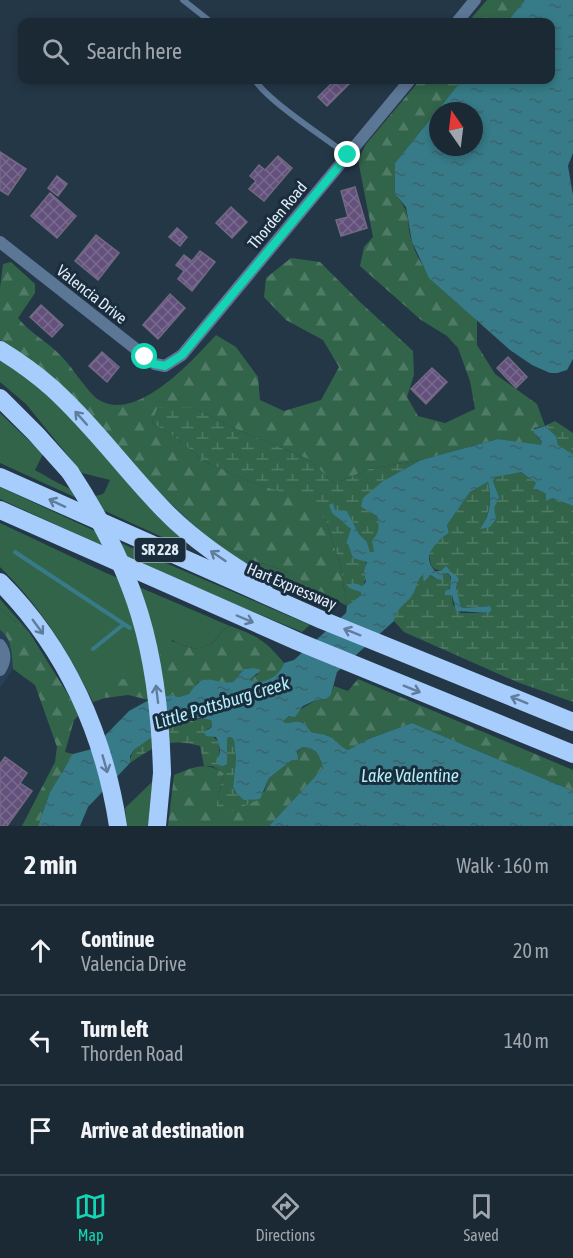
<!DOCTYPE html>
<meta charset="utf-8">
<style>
body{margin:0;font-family:"Asap Condensed",sans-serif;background:#24313d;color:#f1f3f6}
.compass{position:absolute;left:429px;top:102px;width:54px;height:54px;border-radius:50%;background:#1b2935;box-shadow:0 3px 9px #0003;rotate:346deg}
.stop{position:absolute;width:18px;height:18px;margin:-14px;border:4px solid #14d5b3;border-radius:50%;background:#fff}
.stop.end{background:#14d5b3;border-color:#fff;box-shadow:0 2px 6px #0008}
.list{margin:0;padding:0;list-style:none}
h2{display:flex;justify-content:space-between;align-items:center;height:78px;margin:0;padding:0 24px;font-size:26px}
h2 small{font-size:20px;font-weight:400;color:#a0a6ad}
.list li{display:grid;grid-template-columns:39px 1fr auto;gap:18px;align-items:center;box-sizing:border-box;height:90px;padding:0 24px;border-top:2px solid #394550}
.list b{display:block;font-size:22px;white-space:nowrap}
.list p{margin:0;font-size:20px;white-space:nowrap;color:#a0a6ad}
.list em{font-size:20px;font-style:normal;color:#a0a6ad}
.icon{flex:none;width:33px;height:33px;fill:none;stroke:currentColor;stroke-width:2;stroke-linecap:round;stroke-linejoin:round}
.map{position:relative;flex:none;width:573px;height:826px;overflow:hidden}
.search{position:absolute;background:#1b2935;box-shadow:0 3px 9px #0003;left:18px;right:18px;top:18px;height:66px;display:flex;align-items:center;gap:15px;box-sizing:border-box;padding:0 21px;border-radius:12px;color:#a0a6ad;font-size:22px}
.sheet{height:348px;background:#1b2935}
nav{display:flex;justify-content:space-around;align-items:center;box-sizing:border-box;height:84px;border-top:2px solid #394550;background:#1b2935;font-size:16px;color:#a0a6ad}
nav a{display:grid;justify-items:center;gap:3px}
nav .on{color:#14d5b3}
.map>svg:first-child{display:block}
.built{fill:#274055}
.green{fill:#32644a}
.forest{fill:url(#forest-firs)}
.wetland{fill:url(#wetland-marsh)}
.water{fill:url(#water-ripples);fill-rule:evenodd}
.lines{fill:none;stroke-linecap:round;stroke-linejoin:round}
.stream{stroke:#367b87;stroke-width:4}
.building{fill:url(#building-cross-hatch);stroke:#736a82;stroke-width:1.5}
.lane{stroke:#5c7696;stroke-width:6}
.street{stroke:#5c7696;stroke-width:12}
.highway{stroke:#a7cdfd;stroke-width:18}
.highway-bridge{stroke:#a7cdfd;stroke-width:18}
.oneway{stroke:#607d9d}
.route{stroke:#14d5b3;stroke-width:8}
.labels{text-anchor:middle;stroke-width:6;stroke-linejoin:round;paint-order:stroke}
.shield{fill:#1a2d3d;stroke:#a5b2be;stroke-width:1.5}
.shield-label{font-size:15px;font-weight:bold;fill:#e0ebf6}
.street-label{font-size:16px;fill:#e0ebf6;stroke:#1a2d3d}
.water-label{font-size:18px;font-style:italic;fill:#b4effa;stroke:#1a2d3d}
</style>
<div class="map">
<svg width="573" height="826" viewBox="0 0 573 826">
<defs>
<pattern id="forest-firs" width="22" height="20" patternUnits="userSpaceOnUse" patternTransform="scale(1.5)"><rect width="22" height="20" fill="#32644a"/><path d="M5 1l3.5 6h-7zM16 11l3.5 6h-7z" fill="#4f7a65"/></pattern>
<pattern id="wetland-marsh" width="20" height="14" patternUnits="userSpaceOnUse" patternTransform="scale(1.5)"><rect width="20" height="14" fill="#32644a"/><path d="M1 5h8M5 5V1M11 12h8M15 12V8" fill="none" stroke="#4f7a65"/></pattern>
<pattern id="water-ripples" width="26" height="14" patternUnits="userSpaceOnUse" patternTransform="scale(1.5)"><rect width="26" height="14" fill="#367b87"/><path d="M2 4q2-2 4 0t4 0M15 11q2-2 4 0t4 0" fill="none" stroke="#3c636c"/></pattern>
<pattern id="building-cross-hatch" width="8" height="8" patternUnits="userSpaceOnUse" patternTransform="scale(1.5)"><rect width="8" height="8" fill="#63517c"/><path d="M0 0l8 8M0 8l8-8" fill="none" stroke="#796a8f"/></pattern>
</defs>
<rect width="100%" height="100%" fill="#243747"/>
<path class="built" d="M0,630L4,633L11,646L13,669L0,688Z"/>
<path class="green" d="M0,355L61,403L145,503L185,542L184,547L0,463V413L43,454L35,470C50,478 89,504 104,493L110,480L82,473L26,404L0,382Z
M0,487L147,555L310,625L302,632L179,581L0,499Z
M0,523L104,572L230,626C221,630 220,636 213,642C201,653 184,647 172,640L157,669L140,678L105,687V698L93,702C69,652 40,606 0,567Z
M205,536L216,540L246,558L285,571L334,598L329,604L243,562Z
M0,599L29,632L0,609Z
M152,782L148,826H127L125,808Z"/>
<path class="forest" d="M487,0H525L507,22H468Z
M420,80H462L395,163V194C413,215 405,219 412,242C422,276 451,297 477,320V345L495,374L537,404L545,426L534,428L537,437L542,442L541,446L498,439L421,460L369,469L335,484L308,459L236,429L192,407H158L152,423L175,437L205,462L256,484L308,499L326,521L340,564L347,606L285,571L246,558L216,540L205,536L164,497L29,360L0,340V288L3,264L11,262L35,284V293L18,318C31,334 50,343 63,358C72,367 89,394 99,400C137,423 193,360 216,335L236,347L258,377L260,400L284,411L321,400L339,367L323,340L286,320L264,297L266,278L291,258L320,262L359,301L413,351L414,375L407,397L418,416L445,423L475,409L470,381L458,348L447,336L421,320L360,266L364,247L373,237L358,160L366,144Z
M0,609L29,632L74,704L79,715L74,720L65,752L73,754L50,792L38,826H22L55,762L57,747L35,685L13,669C12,655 12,638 0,630Z
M230,626C259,637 264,639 284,663C279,679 265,685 248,680L258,674L253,668L244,669L233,682L222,683L198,682L190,694L179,697L170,695L149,700L128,695L105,698V687L113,680L140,678L157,669L163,641C181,638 187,655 209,645C218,641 219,631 230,626Z
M358,679L573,770V791L412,723L366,740L348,750L340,747L335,740L311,732C302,717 298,723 284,723L283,720L316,700L326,699L331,695L334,686L348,691Z
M302,747C319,749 318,754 323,768L269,826H168L174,775C194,767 205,761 224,773L217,802L264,792L269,778L292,760Z"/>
<path class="wetland" d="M158,407H192L236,429L308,459L335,484L369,469L421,460L383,481L361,507L377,516L380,524L374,552L370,553L367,542L359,534L347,511L335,515C340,520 346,524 350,528C361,540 374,573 362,586L356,585L361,591V595L347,606L340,564L326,521L308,500L256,484L205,462L175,437L152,423Z
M555,421L573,433V454L558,445L556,436L545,426Z
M516,472H521L536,483L537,489L546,494V499L552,498L573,506V702L517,682L404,632L394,621L395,614L404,602L413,595L419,577L424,573L437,579L443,574L448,573C453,580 451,588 446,595H452L453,605L461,613H489L492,610L490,606L464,608L461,607L456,587L459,581L458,577C439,566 426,577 431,547L449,533L447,525L470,492L488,482C492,500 490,513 481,528L499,497L493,481L495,477Z
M205,718L212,721V727L207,729L219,743V758L227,756V738L231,737L234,740L236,761L233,787L237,794L244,800L260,799L238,809L217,816V802L224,773L212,766H204L200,746C169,737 155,746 130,763C130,737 184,721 205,718Z"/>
<path class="water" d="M525,0H573V153L568,166L573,195V359L567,370L557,373H550L532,365L510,350L429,278L412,242L406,207L395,194V163L462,80H550V22H507ZM438,111H474V147H438Z
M545,426L556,436L558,445L573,454V506L552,498L546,501V494L537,489H533L536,483L521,472L495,477L493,481L499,497L494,508L496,519L490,527L480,529C491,514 492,499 488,482L470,492L447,525L449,533C437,541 420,556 435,571H441L446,566L451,572L458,577L459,580L456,587L461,607L464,608L490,606L492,610L489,613L456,611L452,595H445V591L450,589L451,577L448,573L443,574V580L437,579L430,575L425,581L423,580L424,573C416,580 417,589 412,596C404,605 397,608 394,621L337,672L331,695L326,699L316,700L303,706L295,717L289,716L284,720V723C298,723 301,717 311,732C318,734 325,734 332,738C338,742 340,747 348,750L366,740L412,723L573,791V826H269L323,768C318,754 319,749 302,747L297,752L298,760H292L269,778L260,799L244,800L237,794L233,787L236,760L234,740L231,737L227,738V764L223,766L218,765L216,761C222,754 220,745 216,737L206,736L204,732L212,727V721C188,710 153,736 134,750L130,756V763L88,807L80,826H38L50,792L73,754L92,749L129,711L149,700L170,695L179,697L189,694C207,668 209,685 233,682L244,669L253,668L261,670L249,680C265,685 279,677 284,663L294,660L346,613L347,606L361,595V592L349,588L348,585L353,583L362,586L366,582L364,571L367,562L353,558L347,541L351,529L333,514L329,505L333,503L335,510L347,511L359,534L367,542L370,552H374L372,541C379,533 380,526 377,516L361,507L363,498L383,481L421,460L498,439L541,445L542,442L532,430Z"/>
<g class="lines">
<path class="stream" d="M15,552L130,628
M93,649L124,624"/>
</g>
<path class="building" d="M335,80H353L327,106L318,97Z
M0,152L26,169L8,195L0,190Z
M278,156L292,168L264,201L249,189L256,181L250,176L259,165L265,170Z
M57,176L67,184L58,196L48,188Z
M355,187L367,228L341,236L336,220L348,217L341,191Z
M50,193L76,216L57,238L31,216Z
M231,207L247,222L232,238L216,223Z
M177,228L187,237L180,246L169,237Z
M96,235L119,253L98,280L75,261Z
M200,251L215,262L192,291L178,279L184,271L176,265L184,255L192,261Z
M170,294L185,308L158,339L143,325Z
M41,305L63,325L52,337L30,317Z
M102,352L119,367L107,382L89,366Z
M508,357L527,377L516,388L497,368Z
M432,368L447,382L426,404L411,389Z
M5,757L27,773L20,783L32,791L7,826H0V764Z"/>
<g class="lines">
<path class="lane" d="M183,0L211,22
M255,80C267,100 326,139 348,155"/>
<path class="street" d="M457,22L475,0
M0,242L155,364L165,366L182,355L410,80
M0,645C6,653 5,662 0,670"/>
<path class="highway" d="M0,350C18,361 36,374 52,388C93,425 126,471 164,510C193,540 228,563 264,585
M0,398L36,434L70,472
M0,477L322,620L573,722
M0,510L299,642L573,754
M0,582C66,648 104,734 118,826
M157,826L162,773"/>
<path class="highway-bridge" d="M70,472C137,574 159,652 162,773"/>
</g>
<defs><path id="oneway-shaft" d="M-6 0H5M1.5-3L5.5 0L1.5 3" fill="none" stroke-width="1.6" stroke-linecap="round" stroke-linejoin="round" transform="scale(1.5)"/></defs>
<g class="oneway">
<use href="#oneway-shaft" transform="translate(81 418) rotate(-132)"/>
<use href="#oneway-shaft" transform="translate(57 503) rotate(-155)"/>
<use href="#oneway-shaft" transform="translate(218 556) rotate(-146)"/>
<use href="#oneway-shaft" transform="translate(245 619) rotate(23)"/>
<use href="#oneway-shaft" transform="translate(38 627) rotate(54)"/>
<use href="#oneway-shaft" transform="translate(352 632) rotate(-158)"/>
<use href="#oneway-shaft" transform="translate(412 689) rotate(22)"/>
<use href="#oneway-shaft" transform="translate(157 694) rotate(-97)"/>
<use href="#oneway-shaft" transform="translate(519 700) rotate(-158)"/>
<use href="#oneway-shaft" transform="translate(105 764) rotate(74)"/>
</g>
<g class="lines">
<path class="route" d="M145,357L154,364L165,366L182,355L348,155"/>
</g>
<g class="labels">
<rect class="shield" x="134.5" y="538" width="51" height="24" rx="4.5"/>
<g class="shield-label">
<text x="160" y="555">SR 228</text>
</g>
<g class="street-label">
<text transform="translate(277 215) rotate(-50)" y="6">Thorden Road</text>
<text transform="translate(92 294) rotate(38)" y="6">Valencia Drive</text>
<text transform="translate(292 586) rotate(23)" y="6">Hart Expressway</text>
</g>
<g class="water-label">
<text transform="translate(222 703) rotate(-17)" y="6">Little Pottsburg Creek</text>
<text x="410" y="782">Lake Valentine</text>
</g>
</g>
</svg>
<svg class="compass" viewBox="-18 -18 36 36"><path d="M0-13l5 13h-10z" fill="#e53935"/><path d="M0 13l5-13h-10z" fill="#a0a6ad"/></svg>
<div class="stop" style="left:145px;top:357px"></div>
<div class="stop end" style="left:348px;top:155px"></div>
<div class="search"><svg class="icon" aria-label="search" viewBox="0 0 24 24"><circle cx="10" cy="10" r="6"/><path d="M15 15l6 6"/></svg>Search here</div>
</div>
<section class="sheet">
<h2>2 min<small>Walk · 160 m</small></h2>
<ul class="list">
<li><svg class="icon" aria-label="ahead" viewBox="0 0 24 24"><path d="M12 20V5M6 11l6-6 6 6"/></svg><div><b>Continue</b><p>Valencia Drive</p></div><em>20 m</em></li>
<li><svg class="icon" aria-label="left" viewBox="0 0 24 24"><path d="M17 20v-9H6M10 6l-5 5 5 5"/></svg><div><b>Turn left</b><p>Thorden Road</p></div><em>140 m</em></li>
<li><svg class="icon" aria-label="arrive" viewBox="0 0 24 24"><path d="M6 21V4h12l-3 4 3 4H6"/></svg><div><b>Arrive at destination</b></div></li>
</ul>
</section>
<nav>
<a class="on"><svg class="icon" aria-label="map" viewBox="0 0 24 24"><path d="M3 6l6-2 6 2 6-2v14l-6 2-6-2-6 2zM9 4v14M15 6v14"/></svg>Map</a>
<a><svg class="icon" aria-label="directions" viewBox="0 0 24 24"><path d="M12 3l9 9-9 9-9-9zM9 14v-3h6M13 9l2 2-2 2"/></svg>Directions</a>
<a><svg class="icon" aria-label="saved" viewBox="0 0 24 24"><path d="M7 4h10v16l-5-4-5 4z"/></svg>Saved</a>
</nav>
